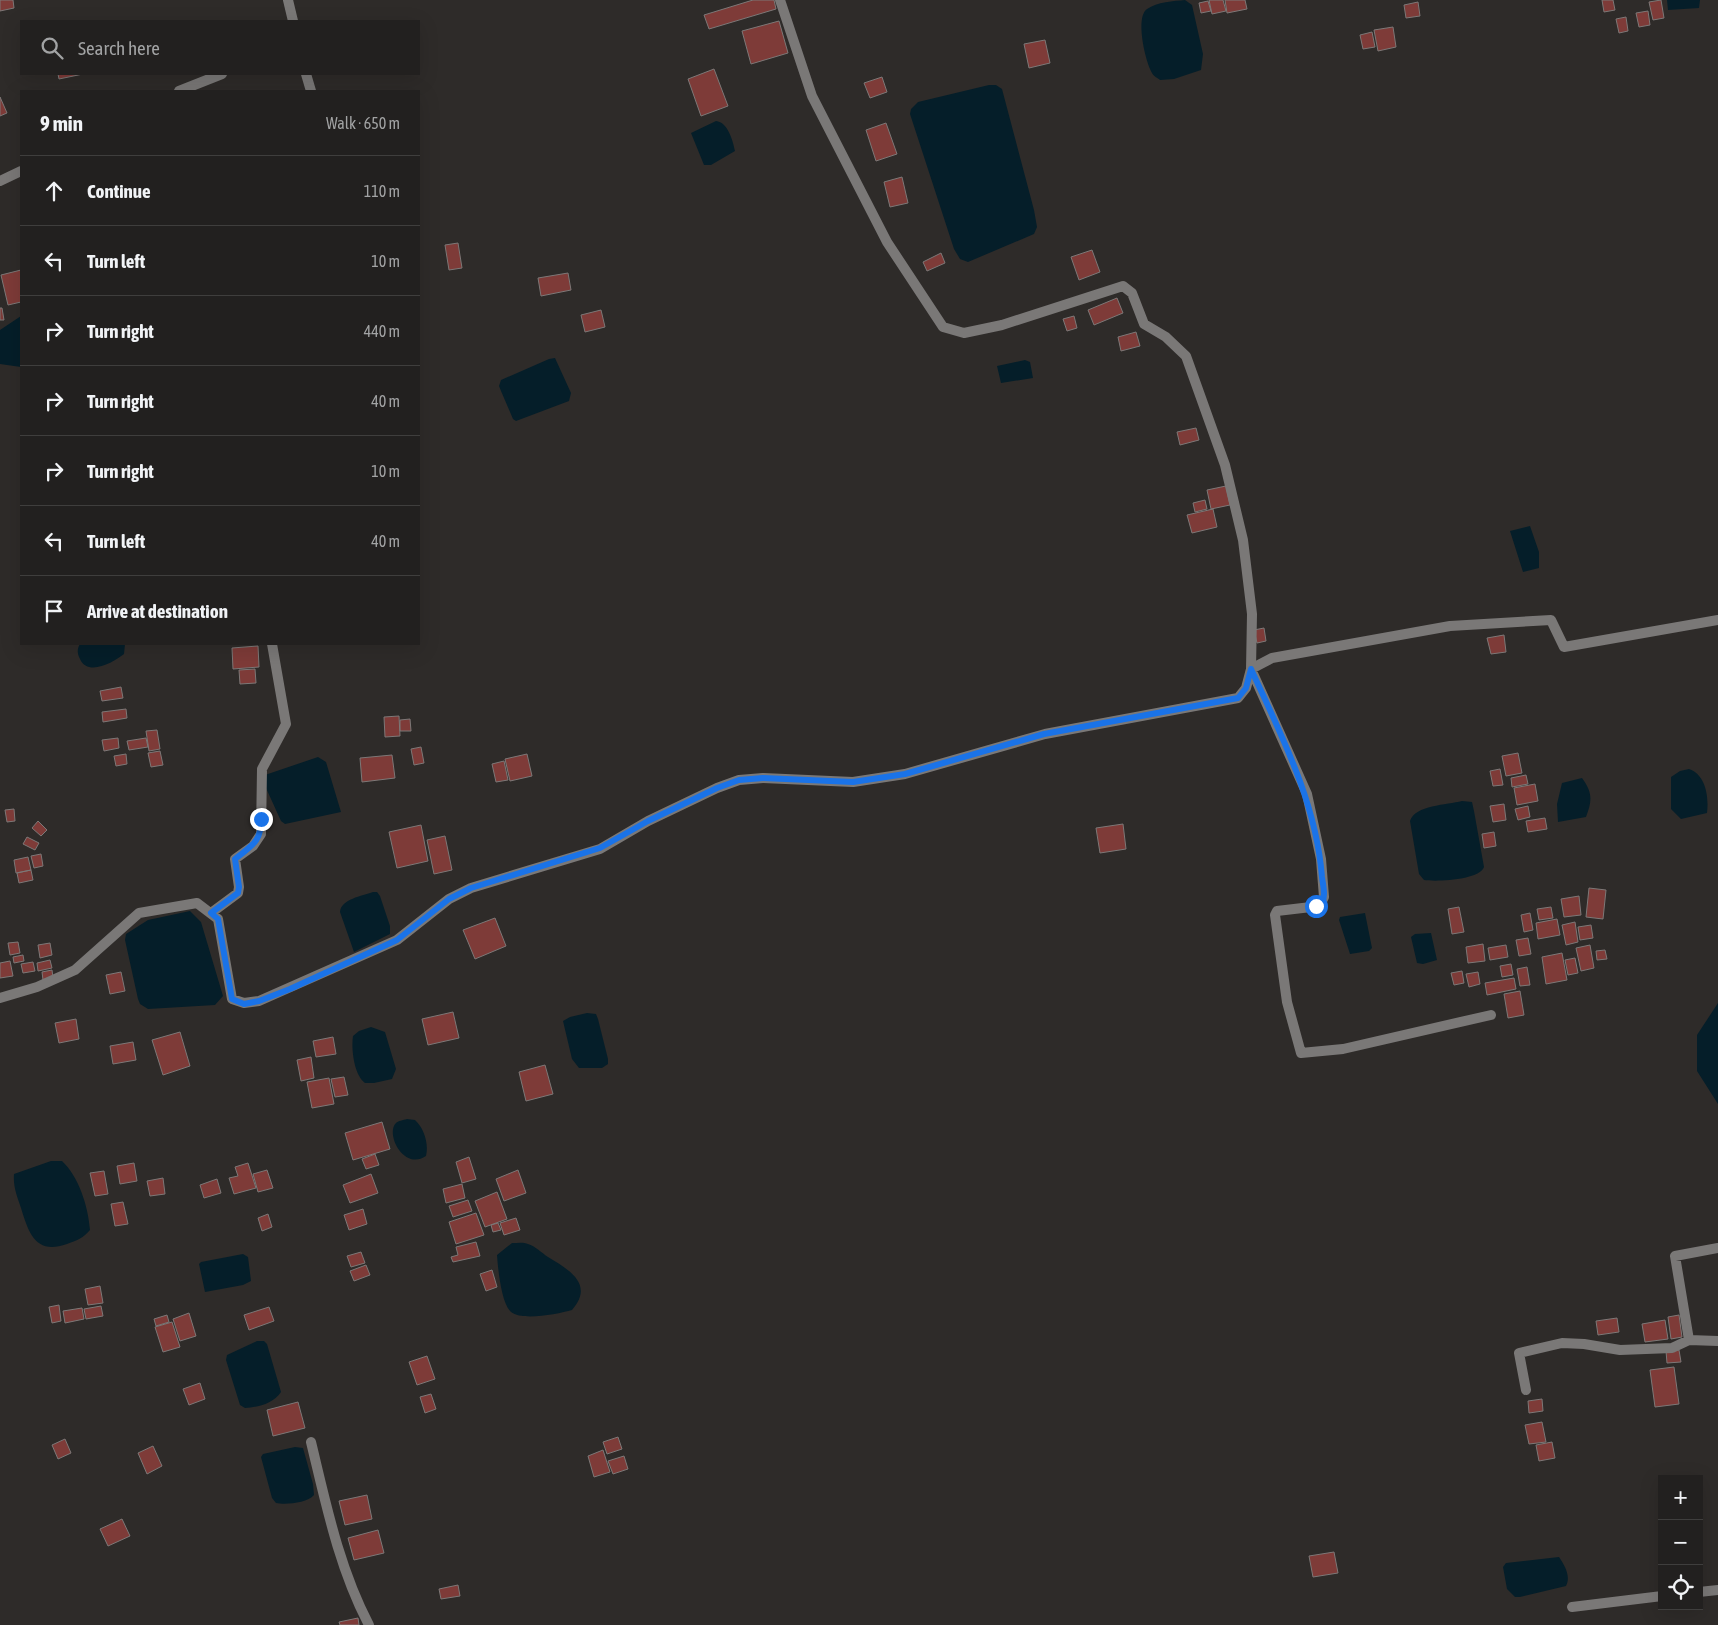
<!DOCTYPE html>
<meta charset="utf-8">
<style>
body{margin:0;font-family:"Asap Condensed",sans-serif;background:#2e2d2c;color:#f1f3f6}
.controls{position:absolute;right:15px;bottom:15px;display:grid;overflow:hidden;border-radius:0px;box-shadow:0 5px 20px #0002}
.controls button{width:45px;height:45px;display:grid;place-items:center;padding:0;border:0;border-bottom:1px solid #3f3e3d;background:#22201f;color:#f1f3f6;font:25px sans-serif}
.stop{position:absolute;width:15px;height:15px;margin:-11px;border:4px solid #1a73e8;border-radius:50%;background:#fff}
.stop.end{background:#1a73e8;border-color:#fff;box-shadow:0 1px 5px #0008}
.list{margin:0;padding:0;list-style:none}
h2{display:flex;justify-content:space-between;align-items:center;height:65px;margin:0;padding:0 20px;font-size:21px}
h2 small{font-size:16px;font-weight:400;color:#a2a3a4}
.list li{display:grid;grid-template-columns:32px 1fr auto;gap:15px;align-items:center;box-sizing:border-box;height:70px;padding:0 20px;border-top:1px solid #3f3e3d}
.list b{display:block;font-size:19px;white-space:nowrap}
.list em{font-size:16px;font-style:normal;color:#a2a3a4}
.icon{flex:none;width:28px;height:28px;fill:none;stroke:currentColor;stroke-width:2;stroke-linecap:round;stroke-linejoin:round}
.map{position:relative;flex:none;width:1718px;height:1625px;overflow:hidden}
.search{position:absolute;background:#22201f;box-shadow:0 5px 20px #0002;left:20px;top:20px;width:400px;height:55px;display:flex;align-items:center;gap:12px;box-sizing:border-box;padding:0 18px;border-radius:0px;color:#a2a3a4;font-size:19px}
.panel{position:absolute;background:#22201f;box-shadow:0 5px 20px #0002;left:20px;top:90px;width:400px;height:555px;border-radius:0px}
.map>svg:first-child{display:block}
.water{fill:#051e29}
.building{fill:#7e3b38;stroke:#7d7877}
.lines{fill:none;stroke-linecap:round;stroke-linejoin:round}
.minor{stroke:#7a7877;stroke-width:10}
.route{stroke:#1a73e8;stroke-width:6}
</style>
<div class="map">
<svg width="1718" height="1625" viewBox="0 0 1718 1625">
<rect width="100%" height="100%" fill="#2e2b29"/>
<path class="water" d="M1185,0L1192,5L1203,54L1201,70L1174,79L1160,80C1158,78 1153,76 1152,73C1145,61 1135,17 1147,9C1157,2 1174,1 1185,0Z
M1667,0H1700L1699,8L1668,10Z
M989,85H996L1002,89L1034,210L1037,227L1034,234L968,262L960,259L954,249L910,114L911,109L918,102Z
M716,121C728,122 733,141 735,151L711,165H704L691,133Z
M21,316V367L0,364V330Z
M555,358L571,393L569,401L516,421L513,419L501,391L499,386L501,380L549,359Z
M1025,360L1030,362L1033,378L1001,383L997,366Z
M1530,526L1539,552V568L1523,572L1510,531Z
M80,644H125L124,654C114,662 88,677 80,659C77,653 77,649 80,644Z
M318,757L326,762L341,812L285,824L281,821L266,788L265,775Z
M1689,769C1706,775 1709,797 1707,813L1681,819L1671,809V777L1680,771Z
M1582,778C1593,793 1592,801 1586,817L1558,822L1557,804L1562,783Z
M1462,801L1472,802L1474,811L1484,867C1480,880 1436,882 1424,880L1419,874L1410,821C1415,805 1447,805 1462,801Z
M373,892H377L380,896L390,926V934L354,952L340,912C341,899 362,896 373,892Z
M190,911L201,922L223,996L215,1005L148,1009L140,1004L138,999L125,940L126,934L148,920Z
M1365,913L1372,948L1369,951L1350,954L1339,920L1340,917Z
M1431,933L1437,960L1423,964L1417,963L1411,937L1415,934Z
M1718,1003V1104L1697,1071V1035Z
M587,1013L596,1014L598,1019L608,1059V1064L602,1068H579L572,1059L563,1021L570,1017Z
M371,1027L385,1032L396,1069L392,1079L374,1083H365C354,1075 351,1049 353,1036L359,1031Z
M407,1119L415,1120C424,1128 429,1144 426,1156C404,1171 385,1134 396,1123C398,1121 403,1120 407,1119Z
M51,1161H62C79,1177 88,1206 90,1230C83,1238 78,1240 67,1244C36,1255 29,1234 21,1208C17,1196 13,1187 14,1174Z
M512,1243C517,1243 524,1242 528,1244C535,1246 542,1253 548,1257C568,1269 595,1284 572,1310C558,1314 522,1321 511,1312C501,1303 498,1268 497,1255Z
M243,1254L248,1257L251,1281L243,1285L205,1292L199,1264L201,1262Z
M257,1341H264L267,1344L281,1392C273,1404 258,1407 245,1408L240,1405L226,1360L227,1355Z
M295,1447L303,1448L313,1484L314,1495C307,1503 286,1505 276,1503L272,1498L261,1457L263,1454Z
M1559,1557C1565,1566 1571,1576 1566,1586L1520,1597H1515L1507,1589L1503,1567L1506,1563Z"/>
<path class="building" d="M0,0H13L14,8L0,11Z
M753,0H774L776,9L709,29L704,15Z
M1209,0H1223L1226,11L1212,14Z
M1225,0H1245L1247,9L1227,13Z
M1602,0H1613L1615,10L1604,12Z
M1661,0L1664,18L1653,20L1649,2Z
M1208,1L1211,11L1201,13L1199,3Z
M1418,2L1420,16L1406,18L1404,5Z
M1648,11L1650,25L1639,27L1636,13Z
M1626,17L1628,31L1619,33L1616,19Z
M779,21L788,53L751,64L742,31Z
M1393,27L1396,47L1378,51L1374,30Z
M1372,32L1375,47L1363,49L1360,35Z
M1045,40L1050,63L1029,68L1024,44Z
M714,69L728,106L701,116L688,79Z
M58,74H83L59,79Z
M882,77L887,92L870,98L864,83Z
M0,97L7,113L0,116Z
M886,123L897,154L876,161L866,130Z
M902,177L908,203L890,207L884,182Z
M458,243L462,268L449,270L445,245Z
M1092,250L1100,272L1079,280L1071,257Z
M941,253L945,263L927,271L923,262Z
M21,270V302L8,305L1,275Z
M568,273L571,290L541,296L538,278Z
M1117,298L1123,313L1094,325L1088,310Z
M0,308H2L4,320H0Z
M601,310L605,327L585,332L581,315Z
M1074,316L1077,328L1067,331L1063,319Z
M1136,332L1140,346L1121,351L1118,337Z
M1196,428L1199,440L1180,445L1177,432Z
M1226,486L1230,505L1211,509L1207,490Z
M1205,500L1207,509L1195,512L1193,503Z
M1213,509L1217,527L1192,533L1187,515Z
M1264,628L1266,641L1257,643L1254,630Z
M1504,635L1506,652L1491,654L1487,638Z
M258,646L259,667L233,669L232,648Z
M255,669L256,683L240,684L239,670Z
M121,687L123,698L102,701L100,691Z
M126,709L127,718L103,722L102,712Z
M399,716L400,736L385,737L384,717Z
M410,719L411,731H400V720Z
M157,730L160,749L149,751L146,731Z
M118,738L119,748L104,751L102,740Z
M146,738L148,747L129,750L127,741Z
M421,747L424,763L414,765L411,749Z
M160,751L163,765L151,767L148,753Z
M1518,753L1522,773L1506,776L1502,756Z
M126,754L127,764L116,766L114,756Z
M527,754L532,776L510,781L505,759Z
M392,755L395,778L362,782L360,758Z
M504,761L508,780L496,782L492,764Z
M1500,769L1503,785L1493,786L1490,771Z
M1526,775L1528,784L1512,787L1511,778Z
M1535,784L1538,801L1517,805L1514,788Z
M1504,804L1506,820L1493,822L1490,806Z
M1528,806L1530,817L1518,820L1515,809Z
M14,809L15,821L7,822L5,810Z
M1545,818L1547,829L1528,832L1526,821Z
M38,821L47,830L41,836L32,828Z
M1123,824L1126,849L1100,853L1096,828Z
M421,825L428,861L397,868L389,832Z
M1494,832L1496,846L1484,848L1482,834Z
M445,836L452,870L434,874L427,840Z
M27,837L39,843L35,850L23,844Z
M41,854L43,866L34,868L31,856Z
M28,857L31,870L16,873L14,860Z
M31,870L33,880L19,883L17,873Z
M1589,888L1606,890L1603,919L1586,917Z
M1579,896L1581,915L1564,917L1561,899Z
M1459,907L1464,932L1452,934L1448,909Z
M1551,907L1553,918L1539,920L1537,909Z
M1530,913L1533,930L1524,932L1521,915Z
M495,918L506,946L475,959L463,930Z
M1557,919L1560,935L1538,939L1536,923Z
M1575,922L1578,942L1566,945L1562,925Z
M1591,925L1593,938L1580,940L1578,927Z
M1528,938L1531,954L1519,956L1516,940Z
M18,942L20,953L10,955L8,943Z
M50,943L52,955L40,958L38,945Z
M1483,944L1485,961L1468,963L1466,947Z
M1506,945L1508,957L1490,960L1488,948Z
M1590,945L1594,968L1581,971L1576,948Z
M1605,950L1607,959L1597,960L1596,951Z
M1562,953L1567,980L1546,984L1542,957Z
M23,955L24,961L14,963L13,957Z
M1575,958L1578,973L1568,975L1565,960Z
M50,960L52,968L38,971L37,963Z
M10,961L13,976L0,978V963Z
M33,962L35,971L23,973L21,964Z
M1511,964L1513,975L1502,977L1500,966Z
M1527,967L1530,985L1520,986L1517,969Z
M52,970L53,978L43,980L42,972Z
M1462,971L1464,983L1454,985L1451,973Z
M121,972L125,991L110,994L106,975Z
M1478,972L1480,984L1469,987L1466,974Z
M1514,978L1516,989L1487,995L1485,983Z
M1520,991L1524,1015L1508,1018L1504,994Z
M453,1012L459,1038L428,1045L422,1019Z
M76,1019L79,1039L59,1043L55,1023Z
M180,1032L190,1066L163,1075L152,1040Z
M333,1037L336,1054L316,1057L313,1041Z
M133,1042L136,1060L113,1064L110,1046Z
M311,1057L314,1078L301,1081L297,1060Z
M545,1065L553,1094L526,1101L519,1072Z
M344,1077L348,1095L335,1097L331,1079Z
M329,1078L334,1104L312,1108L307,1082Z
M382,1122L390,1149L353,1160L345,1133Z
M375,1154L379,1165L366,1169L362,1159Z
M469,1157L476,1179L462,1183L456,1162Z
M134,1163L137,1181L120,1184L117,1166Z
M248,1163L256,1188L234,1194L229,1178L238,1176L235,1167Z
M267,1170L273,1188L258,1192L253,1174Z
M518,1170L526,1193L504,1201L496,1179Z
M104,1171L108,1194L95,1196L90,1173Z
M371,1174L378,1193L350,1203L343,1185Z
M163,1178L165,1194L150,1196L147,1181Z
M217,1179L221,1193L204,1198L200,1185Z
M462,1184L465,1198L446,1203L443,1189Z
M497,1192L507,1219L485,1227L475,1201Z
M468,1200L472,1211L453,1217L449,1206Z
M123,1202L128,1224L115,1226L111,1204Z
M363,1209L367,1224L349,1230L344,1215Z
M476,1213L484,1235L456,1244L449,1222Z
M268,1214L272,1227L262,1231L258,1218Z
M516,1218L520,1230L504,1235L500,1223Z
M498,1223L501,1230L493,1232L491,1225Z
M476,1242L480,1256L453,1262L451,1257L458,1255L456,1247Z
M361,1252L365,1263L351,1267L347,1256Z
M366,1265L370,1275L354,1281L350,1271Z
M492,1270L497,1287L486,1291L480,1274Z
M100,1286L103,1303L88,1305L85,1289Z
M59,1305L61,1321L52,1323L49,1307Z
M101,1306L103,1316L86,1319L84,1309Z
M269,1307L274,1321L249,1330L244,1315Z
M82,1308L84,1319L65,1323L63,1311Z
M189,1313L196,1336L180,1341L173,1319Z
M167,1315L169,1322L156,1326L154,1319Z
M1679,1315L1682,1337L1671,1339L1668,1317Z
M1617,1318L1619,1332L1598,1335L1596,1321Z
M1665,1320L1668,1339L1645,1342L1642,1324Z
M172,1322L180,1347L163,1352L155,1327Z
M1679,1350L1681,1362L1667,1363L1666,1351Z
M427,1356L435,1379L417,1385L409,1362Z
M1674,1367L1679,1404L1655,1407L1650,1370Z
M200,1383L205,1399L189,1405L183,1389Z
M431,1394L436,1409L425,1413L420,1397Z
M1542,1399L1543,1411L1529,1413L1528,1401Z
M298,1402L305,1428L273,1436L267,1410Z
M1542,1422L1546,1442L1529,1444L1525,1425Z
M618,1437L622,1449L607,1454L603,1442Z
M65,1439L71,1453L58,1459L52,1445Z
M1552,1442L1555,1458L1539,1461L1536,1445Z
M153,1446L162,1466L147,1474L138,1453Z
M603,1450L610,1472L594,1477L588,1456Z
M624,1456L628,1469L613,1474L608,1461Z
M367,1495L372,1519L345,1525L339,1501Z
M122,1519L130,1536L108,1546L100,1529Z
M378,1530L384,1553L354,1560L348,1538Z
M1334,1552L1338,1573L1313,1577L1309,1556Z
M458,1585L460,1596L441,1599L439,1589Z
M358,1618L359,1625H340L339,1622Z"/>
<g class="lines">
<path class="minor" d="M288,0L293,21
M780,0L812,96L887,242L943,327L964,333L1002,325L1123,286L1132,293L1144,324L1166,337L1186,356L1225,465L1243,540L1252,614L1251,669L1307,794L1321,859L1324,897L1321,903L1311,907L1277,911L1275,915L1287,1002L1301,1053L1343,1049L1491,1015
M306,74L311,91
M179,91L222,74
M0,181L21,171
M211,913L238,893L239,887L235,859L253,846L261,834L262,769L286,724L272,644
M0,998L37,987L75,970L139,913L197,903L218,919L232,999L244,1003L259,1001L397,940L449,899L471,888L600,849L648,821L717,788L739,780L763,778L853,782L905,774L1045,734L1238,698L1246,688L1251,669L1272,658L1450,626L1551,620L1564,647L1718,620
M1689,1340L1675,1256L1718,1248
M1526,1390L1519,1353L1562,1343L1584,1344L1620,1350L1672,1348L1689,1340L1718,1341
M311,1442C326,1504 339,1568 369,1625
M1699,1592L1718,1590
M1572,1607L1662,1596"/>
</g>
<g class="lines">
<path class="route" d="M261,819C261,843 252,845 235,859L239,887L238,893L211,913L218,919L232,999L244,1004L259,1001L290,989L397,940L449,899L471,888L600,848L648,821L717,788L739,780L763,778L853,782L905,774L1044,734L1238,698L1246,688L1251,669C1282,737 1316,802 1322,877C1323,885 1326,896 1322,903L1316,906"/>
</g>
</svg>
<div class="controls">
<button>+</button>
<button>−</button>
<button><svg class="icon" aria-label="locate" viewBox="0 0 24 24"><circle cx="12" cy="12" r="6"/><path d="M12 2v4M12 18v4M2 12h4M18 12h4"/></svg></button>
</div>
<div class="stop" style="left:1316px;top:906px"></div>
<div class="stop end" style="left:261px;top:819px"></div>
<div class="search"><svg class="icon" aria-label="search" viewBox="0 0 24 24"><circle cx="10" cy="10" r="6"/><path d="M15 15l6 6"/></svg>Search here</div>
<section class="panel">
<h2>9 min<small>Walk · 650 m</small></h2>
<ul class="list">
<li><svg class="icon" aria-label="ahead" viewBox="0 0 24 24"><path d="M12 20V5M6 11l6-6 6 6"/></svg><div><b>Continue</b></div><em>110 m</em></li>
<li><svg class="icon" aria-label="left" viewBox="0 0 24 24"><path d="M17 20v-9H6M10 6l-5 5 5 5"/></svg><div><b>Turn left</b></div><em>10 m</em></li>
<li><svg class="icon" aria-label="right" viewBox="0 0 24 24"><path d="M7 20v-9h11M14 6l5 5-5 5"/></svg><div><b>Turn right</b></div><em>440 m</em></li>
<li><svg class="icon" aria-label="right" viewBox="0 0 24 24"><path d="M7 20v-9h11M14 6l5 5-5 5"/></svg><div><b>Turn right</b></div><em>40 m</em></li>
<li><svg class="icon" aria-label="right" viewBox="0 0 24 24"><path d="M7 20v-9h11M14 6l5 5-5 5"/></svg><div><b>Turn right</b></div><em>10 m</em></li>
<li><svg class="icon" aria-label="left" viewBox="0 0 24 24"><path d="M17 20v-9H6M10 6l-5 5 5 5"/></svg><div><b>Turn left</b></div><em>40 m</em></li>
<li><svg class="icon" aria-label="arrive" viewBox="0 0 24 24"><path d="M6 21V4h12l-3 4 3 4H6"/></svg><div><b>Arrive at destination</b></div></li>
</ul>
</section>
</div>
